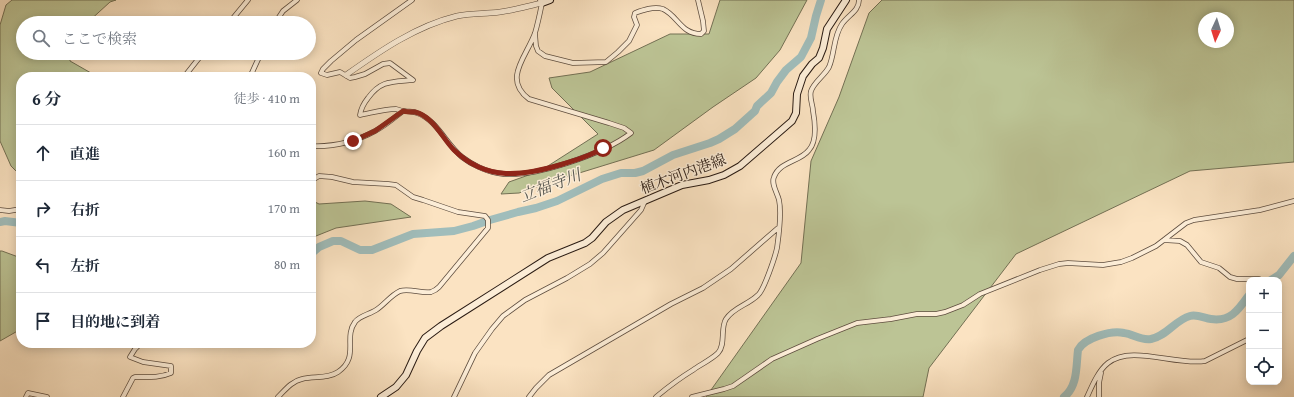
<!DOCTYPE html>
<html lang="ja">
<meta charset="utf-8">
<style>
body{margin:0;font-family:"Gentium Book Plus","Noto Serif JP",serif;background:#f6f6f7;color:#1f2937}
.controls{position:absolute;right:12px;bottom:12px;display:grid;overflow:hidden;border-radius:8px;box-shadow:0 2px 10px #0003}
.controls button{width:36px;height:36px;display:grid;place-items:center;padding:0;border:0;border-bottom:1px solid #e0e1e3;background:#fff;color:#1f2937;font:20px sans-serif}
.compass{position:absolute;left:1198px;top:12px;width:36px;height:36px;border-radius:50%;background:#fff;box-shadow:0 2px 10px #0003;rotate:184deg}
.stop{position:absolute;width:12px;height:12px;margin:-9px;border:3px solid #8f2418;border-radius:50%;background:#fff}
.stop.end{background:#8f2418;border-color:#fff;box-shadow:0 1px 4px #0008}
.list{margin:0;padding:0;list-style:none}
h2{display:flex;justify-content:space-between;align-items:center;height:52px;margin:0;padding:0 16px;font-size:17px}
h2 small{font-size:13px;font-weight:400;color:#747a83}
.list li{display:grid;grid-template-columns:26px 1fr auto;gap:12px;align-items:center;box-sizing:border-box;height:56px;padding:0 16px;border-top:1px solid #e0e1e3}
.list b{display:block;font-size:15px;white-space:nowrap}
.list em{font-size:13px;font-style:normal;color:#747a83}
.icon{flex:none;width:22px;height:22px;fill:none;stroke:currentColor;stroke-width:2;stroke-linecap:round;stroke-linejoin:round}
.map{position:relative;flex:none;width:1294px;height:397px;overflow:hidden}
.search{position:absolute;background:#fff;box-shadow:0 2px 10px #0003;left:16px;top:16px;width:300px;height:44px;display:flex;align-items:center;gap:10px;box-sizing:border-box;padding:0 14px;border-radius:22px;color:#747a83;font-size:15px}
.panel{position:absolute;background:#fff;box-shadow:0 2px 10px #0003;left:16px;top:72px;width:300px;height:276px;border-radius:16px}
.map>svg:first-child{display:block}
.green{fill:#bcc495;stroke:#737054;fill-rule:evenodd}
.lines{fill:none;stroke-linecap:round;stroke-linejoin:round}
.river{stroke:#a0bdbb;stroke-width:8}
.minor-casing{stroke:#5e4d3f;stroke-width:5.5}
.tertiary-casing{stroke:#5e4d3f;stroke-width:6}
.secondary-casing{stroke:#2a1b13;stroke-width:8}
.minor{stroke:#fcedd7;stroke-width:4}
.tertiary{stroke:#fcedd7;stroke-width:5}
.secondary{stroke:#fcedd7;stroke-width:6}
.route{stroke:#8f2418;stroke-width:5}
.labels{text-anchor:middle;stroke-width:3;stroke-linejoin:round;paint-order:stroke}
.street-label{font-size:15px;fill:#2a1b13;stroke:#fcedd7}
.water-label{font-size:16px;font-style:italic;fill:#53544e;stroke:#fcedd7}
</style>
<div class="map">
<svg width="1294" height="397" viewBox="0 0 1294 397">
<rect width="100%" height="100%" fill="#fbe3c2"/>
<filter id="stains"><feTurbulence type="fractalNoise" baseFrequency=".005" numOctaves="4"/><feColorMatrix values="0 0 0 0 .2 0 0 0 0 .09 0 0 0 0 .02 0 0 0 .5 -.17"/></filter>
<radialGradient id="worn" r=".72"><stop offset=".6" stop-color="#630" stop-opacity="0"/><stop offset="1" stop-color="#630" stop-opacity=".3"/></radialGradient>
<path class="green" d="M12,0H116L110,2L87,23H23V53H70V61L98,77H21V176L11,166L0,141V25L6,5Z
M720,0H807L780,50L756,78L713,107L654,150L563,178L519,193L501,194L509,182L540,171L598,134L552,88L549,78L590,72L670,34H709Z
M882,0H1294V162L1190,171L1016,254L929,368L923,397H706L801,263L811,161L839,97L869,13ZM1204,18H1228V42H1204Z
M311,200L319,204L365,201L391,204L411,217L336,228L311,238Z
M0,251H2L21,258V329L0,341Z"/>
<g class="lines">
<path class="river" d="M0,222L5,221L21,223
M311,254L319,247L333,241H341L360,250H372L413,234L454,231L473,226L490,220L518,212L536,208L557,201L602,179L621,173H635L643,171L673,155L710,143L719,139L735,129L755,111L757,106L771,93L777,82L786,70L801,57L811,38L816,16L821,0
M1271,280L1279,275L1294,256
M1064,397C1078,386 1076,366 1078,350C1084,338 1111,330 1124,333C1133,334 1141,341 1151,339C1167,336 1175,320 1190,316C1197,314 1204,318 1211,319C1231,322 1239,309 1249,295"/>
<g class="minor-casing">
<path id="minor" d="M412,0L356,40L331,61L323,69L321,73L327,75L340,72L350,78L355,77L365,74L383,64L390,63L413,80C392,82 381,80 368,98C364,103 361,108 360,115C371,113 384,109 396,109C399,110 402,111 405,111C408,112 413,111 417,113C437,120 446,144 462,157C471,164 485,171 497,173C531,180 605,153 631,133L624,128L609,123L529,99C502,79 527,56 535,33C538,23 540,13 542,3L540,0
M229,23L248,0
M275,23L283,11L297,0
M535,34L536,46L538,51L545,56L573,63L606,62L618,52L629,41L637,25L634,17L635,13C643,10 654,6 663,9C678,16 681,34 701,34L704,31L703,21L698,0
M184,77L203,53
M250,77L261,53
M311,146C333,147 355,142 375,131C385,126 394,118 403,111
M0,210L9,211L21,209
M1164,240L1180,241L1187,245L1201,262L1219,268L1230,277L1237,279H1259L1261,280
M26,397L28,393L47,397
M123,397L133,378L135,377C147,377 160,378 171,373V366L143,362L130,357L135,349L141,343
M278,397C285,390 292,381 302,379C314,376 328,379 338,372C360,357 343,338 355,322C359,316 370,314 376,310C384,305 391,295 400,291C410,288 422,294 431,292C434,291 437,289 439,287L488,228V220L485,216L458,212L423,200L413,197L396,185L388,184L353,182L332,177L319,176L311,181
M454,397L475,353L492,329L503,316L525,300L567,278L590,264L603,253L641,210L645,201
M529,397L536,388L549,375L671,304L703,288L731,269L778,228
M656,397C668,387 680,378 693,370C700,365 712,359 718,353C726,345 720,328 726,319C734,307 748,305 758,295C764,290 775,257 777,248C779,233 782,214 779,200C777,192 771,184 774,177C780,161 800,162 809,150C817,141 815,122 813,111C813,105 809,98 811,91C814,82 825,75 829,67C835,53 833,37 842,24C848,15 859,11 859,0
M692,397L724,389L733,386L772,359L817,339L857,323L891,319L917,314H936L945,312L963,305L980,294L1040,270L1059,264L1068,263L1103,265L1121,262L1132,258L1156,246L1186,223L1194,220L1260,210L1294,201
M1087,397C1092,386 1098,371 1108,363C1131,344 1176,366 1205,361L1249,339
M1099,397V383L1101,373"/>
</g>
<g class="tertiary-casing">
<path id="tertiary" d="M346,75C380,51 416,26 457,16C471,13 485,14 500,12C514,10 528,6 542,3"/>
</g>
<g class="secondary-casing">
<path id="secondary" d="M542,3L550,0
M381,397L396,387L406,375L417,351L425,338L441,326L548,258L585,243L592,238L606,222L623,210L682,185L709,180L724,175L740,166L792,121L796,113L797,94L803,76L812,64L819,58L823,48L827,29L846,0"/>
</g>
<use href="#minor" class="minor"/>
<use href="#tertiary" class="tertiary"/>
<use href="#secondary" class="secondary"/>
</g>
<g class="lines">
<path class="route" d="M353,141L375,131L403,111C407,112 411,112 415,112C434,117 442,138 454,150C487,182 523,176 563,164C576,160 591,156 603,148"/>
</g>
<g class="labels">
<g class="street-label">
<text transform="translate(683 174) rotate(-20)" y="5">植木河内港線</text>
</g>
<g class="water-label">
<text transform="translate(550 185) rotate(-21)" y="6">立福寺川</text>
</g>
</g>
<rect width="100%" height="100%" filter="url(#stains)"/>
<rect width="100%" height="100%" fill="url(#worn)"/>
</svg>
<div class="controls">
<button>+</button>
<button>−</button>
<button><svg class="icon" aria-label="locate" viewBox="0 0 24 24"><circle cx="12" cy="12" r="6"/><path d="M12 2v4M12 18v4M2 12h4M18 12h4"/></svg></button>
</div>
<svg class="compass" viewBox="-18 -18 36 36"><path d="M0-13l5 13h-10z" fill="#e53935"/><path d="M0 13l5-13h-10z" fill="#747a83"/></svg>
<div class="stop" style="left:603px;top:148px"></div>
<div class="stop end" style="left:353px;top:141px"></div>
<div class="search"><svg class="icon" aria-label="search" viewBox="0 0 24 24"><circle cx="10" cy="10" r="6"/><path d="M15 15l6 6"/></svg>ここで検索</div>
<section class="panel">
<h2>6 分<small>徒歩 · 410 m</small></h2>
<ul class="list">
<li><svg class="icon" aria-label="ahead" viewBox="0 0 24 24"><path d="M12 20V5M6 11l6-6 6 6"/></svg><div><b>直進</b></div><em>160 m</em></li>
<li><svg class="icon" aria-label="right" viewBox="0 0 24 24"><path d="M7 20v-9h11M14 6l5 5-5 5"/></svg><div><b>右折</b></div><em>170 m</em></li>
<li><svg class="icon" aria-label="left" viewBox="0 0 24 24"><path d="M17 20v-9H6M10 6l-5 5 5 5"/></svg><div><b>左折</b></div><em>80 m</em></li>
<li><svg class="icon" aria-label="arrive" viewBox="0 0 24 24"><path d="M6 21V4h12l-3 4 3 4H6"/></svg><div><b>目的地に到着</b></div></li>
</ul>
</section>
</div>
